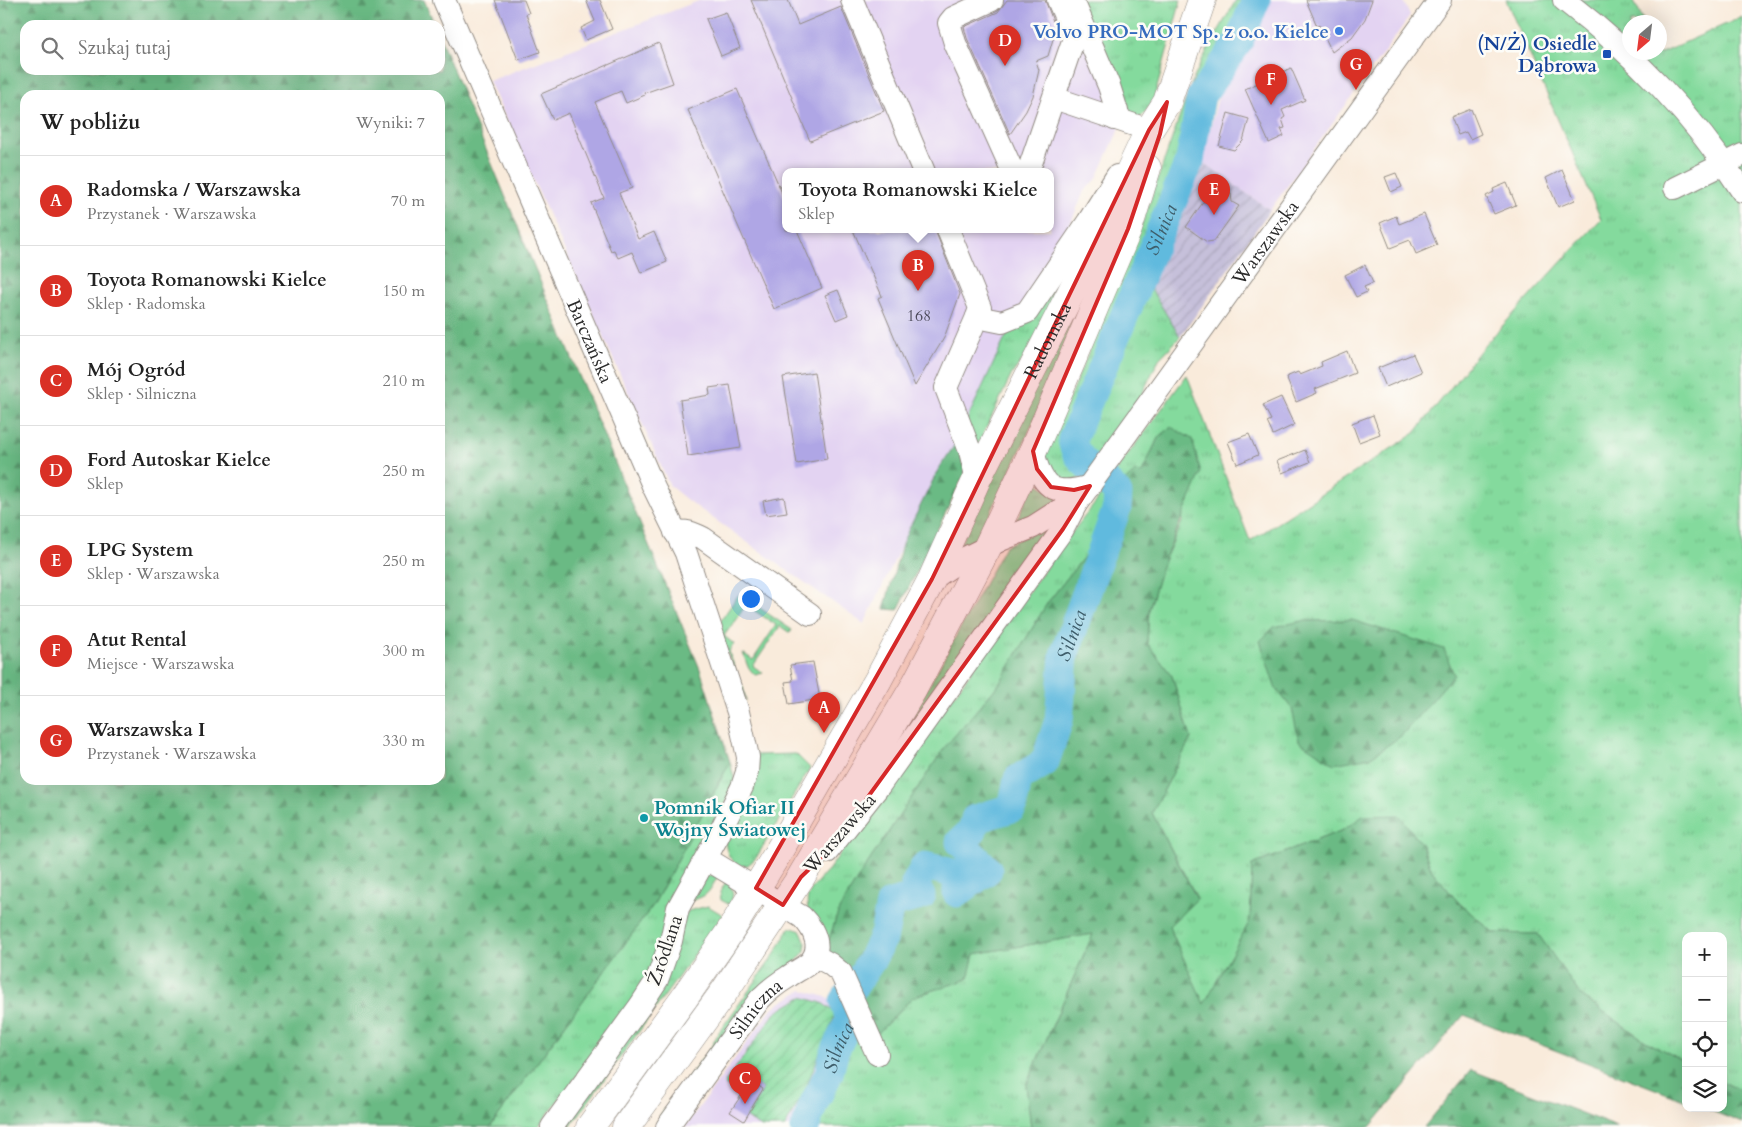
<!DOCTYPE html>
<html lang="pl">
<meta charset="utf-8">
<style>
body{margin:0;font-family:Cardo,serif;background:#f2f2f2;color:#222}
.controls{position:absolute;right:15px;bottom:15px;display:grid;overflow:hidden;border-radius:10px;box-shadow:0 5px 20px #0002}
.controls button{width:45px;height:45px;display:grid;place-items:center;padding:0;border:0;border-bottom:1px solid #e0e0e0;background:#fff;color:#222;font:25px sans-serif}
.compass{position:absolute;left:1622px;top:15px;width:45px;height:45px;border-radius:50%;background:#fff;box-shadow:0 5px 20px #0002;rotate:208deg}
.you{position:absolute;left:750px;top:598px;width:18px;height:18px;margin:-12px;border:4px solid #fff;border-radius:50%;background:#1a73e8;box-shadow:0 0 0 8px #1a73e833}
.badge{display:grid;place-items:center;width:32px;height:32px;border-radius:50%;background:#d93025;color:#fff;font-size:16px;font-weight:700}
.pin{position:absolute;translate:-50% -41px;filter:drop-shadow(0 1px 2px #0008)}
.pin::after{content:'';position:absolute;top:26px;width:18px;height:15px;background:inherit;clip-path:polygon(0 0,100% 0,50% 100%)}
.popup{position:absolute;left:782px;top:168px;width:272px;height:65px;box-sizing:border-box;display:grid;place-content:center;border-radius:10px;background:#fff;filter:drop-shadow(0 1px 4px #0005);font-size:16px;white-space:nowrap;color:#767676}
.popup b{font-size:19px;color:#222}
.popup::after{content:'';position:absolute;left:50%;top:100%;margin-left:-10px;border:10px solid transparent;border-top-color:#fff}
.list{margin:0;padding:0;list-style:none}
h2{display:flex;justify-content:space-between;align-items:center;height:65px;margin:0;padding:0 20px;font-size:21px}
h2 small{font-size:16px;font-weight:400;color:#767676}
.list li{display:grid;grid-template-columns:32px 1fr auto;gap:15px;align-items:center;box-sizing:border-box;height:90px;padding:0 20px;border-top:1px solid #e0e0e0}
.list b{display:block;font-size:19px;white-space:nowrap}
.list p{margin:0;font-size:16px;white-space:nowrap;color:#767676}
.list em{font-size:16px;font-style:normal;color:#767676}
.icon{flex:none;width:28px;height:28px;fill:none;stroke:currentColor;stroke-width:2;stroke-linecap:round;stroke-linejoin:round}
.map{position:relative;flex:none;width:1742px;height:1127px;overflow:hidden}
.search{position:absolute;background:#fff;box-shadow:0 5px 20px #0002;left:20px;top:20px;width:425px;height:55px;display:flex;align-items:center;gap:12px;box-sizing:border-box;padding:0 18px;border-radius:15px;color:#767676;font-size:19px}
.panel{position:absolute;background:#fff;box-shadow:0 5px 20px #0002;left:20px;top:90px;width:425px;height:695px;border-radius:15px}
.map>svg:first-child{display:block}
.built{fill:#e3d3f2;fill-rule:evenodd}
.industrial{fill:url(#industrial-furrows)}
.grass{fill:url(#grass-tufts);stroke:#588264}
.forest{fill:url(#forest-firs);stroke:#4b7258;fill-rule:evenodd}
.garden{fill:url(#garden-furrows);stroke:#588264}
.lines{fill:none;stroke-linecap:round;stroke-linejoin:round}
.river{stroke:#61bade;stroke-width:29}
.building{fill:#afa6e5}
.minor-casing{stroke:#928b83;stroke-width:24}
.major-casing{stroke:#928b83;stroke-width:29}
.minor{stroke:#fff;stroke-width:22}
.major{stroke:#fff;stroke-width:28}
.marked{fill:#d62828;fill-opacity:0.2;stroke:#d62828;stroke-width:4;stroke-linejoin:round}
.shop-dot{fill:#3f7fe0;stroke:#fdfcf7;stroke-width:2}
.transit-dot{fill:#1a4fb4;stroke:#fdfcf7;stroke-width:2}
.culture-dot{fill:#0f9aa8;stroke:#fdfcf7;stroke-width:2}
.labels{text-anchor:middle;stroke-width:5;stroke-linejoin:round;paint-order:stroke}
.number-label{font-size:16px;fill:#4c4a5a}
.shop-label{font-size:19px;font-weight:bold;fill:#366cbe;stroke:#fdfcf7;text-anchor:end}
.transit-label{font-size:19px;font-weight:bold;fill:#164399;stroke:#fdfcf7;text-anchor:end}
.street-label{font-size:19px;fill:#2b2b2b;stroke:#fdfcf7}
.culture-label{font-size:19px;font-weight:bold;fill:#0d838f;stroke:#fdfcf7;text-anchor:start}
.water-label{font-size:20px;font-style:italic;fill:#3e5d6a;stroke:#fdfcf7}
</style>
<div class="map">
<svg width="1742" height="1127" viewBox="0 0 1742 1127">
<defs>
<pattern id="industrial-furrows" width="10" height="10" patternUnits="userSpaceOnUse" patternTransform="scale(1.25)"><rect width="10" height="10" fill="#c6c0da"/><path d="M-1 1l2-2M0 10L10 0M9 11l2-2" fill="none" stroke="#aaa5bb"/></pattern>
<pattern id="grass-tufts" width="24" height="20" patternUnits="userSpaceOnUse" patternTransform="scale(1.25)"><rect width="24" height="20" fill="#84da9d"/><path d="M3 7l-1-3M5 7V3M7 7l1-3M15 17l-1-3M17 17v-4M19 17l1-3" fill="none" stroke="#72bb87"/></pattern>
<pattern id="forest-firs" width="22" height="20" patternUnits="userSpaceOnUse" patternTransform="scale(1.25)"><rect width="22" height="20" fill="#6bba84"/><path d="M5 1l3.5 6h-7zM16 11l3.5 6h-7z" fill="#58976c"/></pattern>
<pattern id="garden-furrows" width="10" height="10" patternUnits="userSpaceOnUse" patternTransform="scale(1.25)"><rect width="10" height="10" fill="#84da9d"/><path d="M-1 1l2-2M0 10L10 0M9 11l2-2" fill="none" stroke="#72bb87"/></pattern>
</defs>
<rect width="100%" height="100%" fill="#fdfcf7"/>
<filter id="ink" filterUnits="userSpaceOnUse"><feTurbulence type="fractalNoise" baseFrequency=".02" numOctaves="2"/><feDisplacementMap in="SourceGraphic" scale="10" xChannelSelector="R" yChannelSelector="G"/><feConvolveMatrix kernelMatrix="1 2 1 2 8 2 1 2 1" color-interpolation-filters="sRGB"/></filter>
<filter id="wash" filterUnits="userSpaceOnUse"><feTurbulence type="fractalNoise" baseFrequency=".0096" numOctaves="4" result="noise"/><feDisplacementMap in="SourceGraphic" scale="20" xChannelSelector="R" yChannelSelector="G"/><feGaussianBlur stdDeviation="1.12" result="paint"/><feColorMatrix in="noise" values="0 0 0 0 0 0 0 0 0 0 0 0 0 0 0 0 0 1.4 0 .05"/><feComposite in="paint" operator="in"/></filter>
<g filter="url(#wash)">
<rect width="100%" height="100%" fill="#f9ebdb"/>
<path class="built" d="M701,0H1071L1123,121L1096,180L1084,191L1059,252L1012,324L958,440L938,470L864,624L687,500L670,486L489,81ZM786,172H1050V230H786Z
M1234,0H1403L1410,16L1270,210L1202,162L1225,70Z
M802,990L826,997L842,1011L793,1127H685L772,1008Z"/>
<path class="industrial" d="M1202,162L1270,210L1180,337L1148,284L1172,228L1195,165Z"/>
<path class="grass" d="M1071,0H1181L1153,102L1140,118L1123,121Z
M1236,0H1258L1249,26L1231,66L1214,91L1201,128L1195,165L1172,228L1148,284L1180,337L1159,359L1140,398L1100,455L1096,456L1079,479L1067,482L1050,474L1045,456L1142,224L1190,87L1202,60Z
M1506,0H1633L1644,22H1630V52L1658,53L1659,54L1742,17V1091L1723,1082V936H1686V1062L1647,1042L1581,996L1538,934L1494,933L1459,903L1432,871L1422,845L1363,816L1343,830L1252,865L1250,921L1204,1005L1169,926L1197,898L1152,813L1191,738L1172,676L1147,643L1149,610L1163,563L1183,520L1158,438L1142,473L1111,512L1100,537L1048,602L999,684L945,747L860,875L839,910L824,954C818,940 802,908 809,894C813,885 822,877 829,869L1063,544L1096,502L1117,469L1187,375L1250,541L1415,433L1483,347L1601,219Z
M1091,229L1026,355L1012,374L978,445L965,424L1010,328Z
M1107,246L1027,436L978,539L956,553L1037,383Z
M1035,482L1062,499L1013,527Z
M1057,522L910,728L905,730L1005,546Z
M739,594L792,630L790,633L780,626L753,666L763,673L755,675L748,667L743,653L753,660L776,625L746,605L724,636L734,644L729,651L740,685L743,687L746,701L717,626Z
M796,754L810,768L756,858L748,865L739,866C729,859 727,854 725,842L755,755Z
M730,762L735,782L649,980L538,1127H490L654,904Z
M711,875L718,876C708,893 709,896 689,901L706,877Z
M727,880C734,889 734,895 730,905L721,900L720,892Z
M708,906L723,915L570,1127H560L688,911Z
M790,927L801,931L806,943L805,951L663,1119L660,1116L711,1047L719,1032L773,957Z
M1093,934L1026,1085L1031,1127H793L842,1011L853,1003L869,1042L913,997L967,979L974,954Z"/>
<path class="forest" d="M0,0H424L435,25H25V70H440V38L700,669L730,762L654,904L490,1127H0ZM25,95H440V780H25Z
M1171,427L1192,439L1201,473L1163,563L1149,610L1147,643L1172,676L1191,738L1152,813L1197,899L1169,926L1204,1004L1250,921L1252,865L1343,830L1363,816L1399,815L1422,845L1432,871L1459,903L1494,933L1538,934L1581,996L1647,1042L1686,1062V1101L1464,1015L1370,1127H1031L1026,1086L1093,934L974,954L968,979L913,997L869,1042L824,954L839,910L860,875L945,747L999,684L1048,602L1100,537L1121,485L1135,472L1142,473L1158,438Z
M958,440L965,473L898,610L884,609L903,541L938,470Z
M1352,620L1444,649L1454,675L1401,736L1371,757L1334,764L1299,741L1292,709L1275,687L1260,641L1274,627L1302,621Z
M1471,1070L1617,1127H1424Z
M1723,1082L1742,1091V1123L1704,1108H1723Z"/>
<path class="garden" d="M802,997L822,1003L836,1013L804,1092L785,1127H762L746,1118L763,1089L751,1081L741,1096L724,1084L775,1013Z"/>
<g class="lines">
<path class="river" id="s1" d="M805,1127L813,1105L829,1073L835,1050L850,1020L844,1001L871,961L884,935L890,904L921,896L915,884L925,866L957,874V893L988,870L960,842L973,830L975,819L1012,808L1018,779L1045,762L1059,720L1064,655L1117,508L1118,494C1104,474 1077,466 1072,440L1190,160L1201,96L1239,41L1256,0"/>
</g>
<g id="blocks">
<path class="building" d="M495,0H524L529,13L526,14L540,52L518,60Z
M586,0H600L612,29L586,40L581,28L595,21Z
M751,0H788L798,25L841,7L884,111L810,141Z
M1007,0H1045L1056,29L1048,56L1036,61L1039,70L1033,96L1026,111L1010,134L967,38L964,27L998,12Z
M1306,0H1372L1365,19L1352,37L1332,52L1319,25L1317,26Z
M726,12L740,48L721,56L706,19Z
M659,43L673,83L644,93L645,95L626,103L621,91L595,102L632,188L619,193L638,239L654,232L667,262L641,273L632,252L618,258L614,250L611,251L591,203L604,198L569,113L553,120L541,94Z
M1291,68L1305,100L1282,110L1285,117L1282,119L1285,128L1281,129L1284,136L1269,143L1245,89Z
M737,89L786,202V230H797L822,288L774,309L688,110Z
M1471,109L1481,134L1470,139L1466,132L1458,135L1451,117Z
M1228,113L1249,119L1243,141L1234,150L1219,146Z
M1562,170L1575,200L1558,207L1546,178Z
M1396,173L1402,187L1391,192L1385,177Z
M1507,183L1516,205L1494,214L1486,196L1494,192L1493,189Z
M1219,186L1231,194L1232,202L1239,206L1214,241L1207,242L1186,227L1213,188L1216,190Z
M1424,214L1437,245L1416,254L1410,240L1390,248L1380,223L1396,216L1399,224Z
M853,230H935L960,294L944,338L915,386L878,298L882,296Z
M1365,265L1373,283L1364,287L1367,292L1356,297L1345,275Z
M838,290L848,315L836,320L825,295Z
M1347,351L1355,373L1315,389L1317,393L1296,402L1286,377L1298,372L1300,375L1322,366L1321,362Z
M1413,354L1421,372L1386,387L1378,368Z
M814,372L827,459L797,464L783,377Z
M730,385L741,448L688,456L680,400L710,395L709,388Z
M1281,397L1294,425L1273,435L1267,422L1271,420L1263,405Z
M1373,415L1380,434L1359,442L1352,423Z
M1249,434L1258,455L1237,464L1228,442Z
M1305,450L1310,462L1282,473L1277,461Z
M784,497L787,512L766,515L763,501Z
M813,662L820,699L789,704L785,682L793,681L790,665Z
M751,1081L763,1089L744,1121L730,1112Z"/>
</g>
</g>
<g filter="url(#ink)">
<use href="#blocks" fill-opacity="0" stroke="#928b83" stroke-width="1"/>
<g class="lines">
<g class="minor-casing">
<g id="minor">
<path id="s2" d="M444,0L654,488L686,553L738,712L748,757L747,772L742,787L718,836L678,908L671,941L657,980L640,1006L552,1127"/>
<path d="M852,0L924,172"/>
<path d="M992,0L953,18L949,23L955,43L1013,172"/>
<path d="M1564,0C1632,52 1696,118 1742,191"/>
<path d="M1076,8L1109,86L1117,111L1115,119"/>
<path d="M1054,98L1149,130"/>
<path d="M1028,172L1073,41L1072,32L1058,0"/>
<path d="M1675,188L1742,155"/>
<path d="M948,230L980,308L977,317"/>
<path d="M1033,451C1042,488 1052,497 1090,486"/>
<path d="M977,479L970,451L946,388L977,317L1002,322L1027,312L1088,222L1117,176"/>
<path d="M675,532C686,530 693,533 703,538L810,614"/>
<path d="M932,579L959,561L1003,539L1033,527L1058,511L1076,504"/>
<path id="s3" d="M827,852L879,786L1063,529L1076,504L1440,0"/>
<path d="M815,956L830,964L841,973L877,1054"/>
<path id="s4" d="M667,1127L760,999C769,990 778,983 788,977C794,972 802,969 808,964C824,950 815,930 802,917L707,859"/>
</g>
</g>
<g class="major-casing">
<g id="major">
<path id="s5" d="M590,1127L684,998L729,933L776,856L878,680L932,579L977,479L1103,229L1149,130L1167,102L1202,0"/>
<path d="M626,1127L724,992L801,877L913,689L987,548L1033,451L1128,229L1147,168"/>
</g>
</g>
<use href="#minor" class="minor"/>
<use href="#major" class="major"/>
</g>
</g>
<path class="marked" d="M1167,102L1160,134L1128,229L1033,451L1037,469L1051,487L1074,490L1090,486L1063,529L830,849L801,877L783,905L756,888L932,579L1149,130Z"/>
<circle class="shop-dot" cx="1339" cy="31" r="5"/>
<rect class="transit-dot" x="1602" y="49" width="10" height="10" rx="2.5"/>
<circle class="culture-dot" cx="644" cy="818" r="5"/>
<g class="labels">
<g class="number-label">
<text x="919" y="321">168</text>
</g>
<g class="shop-label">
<text x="1329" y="38">Volvo PRO-MOT Sp. z o.o. Kielce</text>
</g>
<g class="transit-label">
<text x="1597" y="50">(N/Ż) Osiedle<tspan x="1597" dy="22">Dąbrowa</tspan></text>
</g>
<g class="street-label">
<text dy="7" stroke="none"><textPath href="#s3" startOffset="751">Warszawska</textPath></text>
<text dy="7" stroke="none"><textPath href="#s5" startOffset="912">Radomska</textPath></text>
<text dy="7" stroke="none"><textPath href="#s2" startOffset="371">Barczańska</textPath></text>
<text transform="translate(839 833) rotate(-49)" y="7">Warszawska</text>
<text transform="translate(664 950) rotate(-71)" y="7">Źródlana</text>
<text dy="7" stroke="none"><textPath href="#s4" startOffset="148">Silniczna</textPath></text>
</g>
<g class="culture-label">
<text x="654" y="814">Pomnik Ofiar II<tspan x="654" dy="22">Wojny Światowej</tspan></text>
</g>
<g class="water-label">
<text dy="7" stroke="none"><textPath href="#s1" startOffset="1151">Silnica</textPath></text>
<text dy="7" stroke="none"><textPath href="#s1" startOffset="701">Silnica</textPath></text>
<text dy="7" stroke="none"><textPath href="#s1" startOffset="86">Silnica</textPath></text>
</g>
</g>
</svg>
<div class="controls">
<button>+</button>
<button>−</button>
<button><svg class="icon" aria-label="locate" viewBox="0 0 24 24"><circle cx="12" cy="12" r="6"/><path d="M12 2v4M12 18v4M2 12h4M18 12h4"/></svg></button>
<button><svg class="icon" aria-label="layers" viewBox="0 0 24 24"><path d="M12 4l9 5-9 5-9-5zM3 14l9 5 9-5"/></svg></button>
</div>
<svg class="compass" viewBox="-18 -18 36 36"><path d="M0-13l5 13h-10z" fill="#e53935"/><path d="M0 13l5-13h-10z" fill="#767676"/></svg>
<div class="you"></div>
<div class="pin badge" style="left:824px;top:733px">A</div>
<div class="pin badge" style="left:918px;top:291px">B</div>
<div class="popup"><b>Toyota Romanowski Kielce</b>Sklep</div>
<div class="pin badge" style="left:745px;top:1104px">C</div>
<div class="pin badge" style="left:1005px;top:66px">D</div>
<div class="pin badge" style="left:1214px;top:215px">E</div>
<div class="pin badge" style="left:1271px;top:105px">F</div>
<div class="pin badge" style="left:1356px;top:90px">G</div>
<div class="search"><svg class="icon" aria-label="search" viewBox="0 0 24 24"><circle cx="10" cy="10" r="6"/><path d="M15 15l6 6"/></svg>Szukaj tutaj</div>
<section class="panel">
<h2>W pobliżu<small>Wyniki: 7</small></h2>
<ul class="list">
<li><span class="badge">A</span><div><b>Radomska / Warszawska</b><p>Przystanek · Warszawska</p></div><em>70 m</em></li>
<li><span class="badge">B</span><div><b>Toyota Romanowski Kielce</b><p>Sklep · Radomska</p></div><em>150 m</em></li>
<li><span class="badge">C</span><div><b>Mój Ogród</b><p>Sklep · Silniczna</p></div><em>210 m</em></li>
<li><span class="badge">D</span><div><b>Ford Autoskar Kielce</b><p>Sklep</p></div><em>250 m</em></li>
<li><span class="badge">E</span><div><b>LPG System</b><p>Sklep · Warszawska</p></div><em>250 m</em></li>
<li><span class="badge">F</span><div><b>Atut Rental</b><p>Miejsce · Warszawska</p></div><em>300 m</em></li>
<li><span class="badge">G</span><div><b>Warszawska I</b><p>Przystanek · Warszawska</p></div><em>330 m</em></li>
</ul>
</section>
</div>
